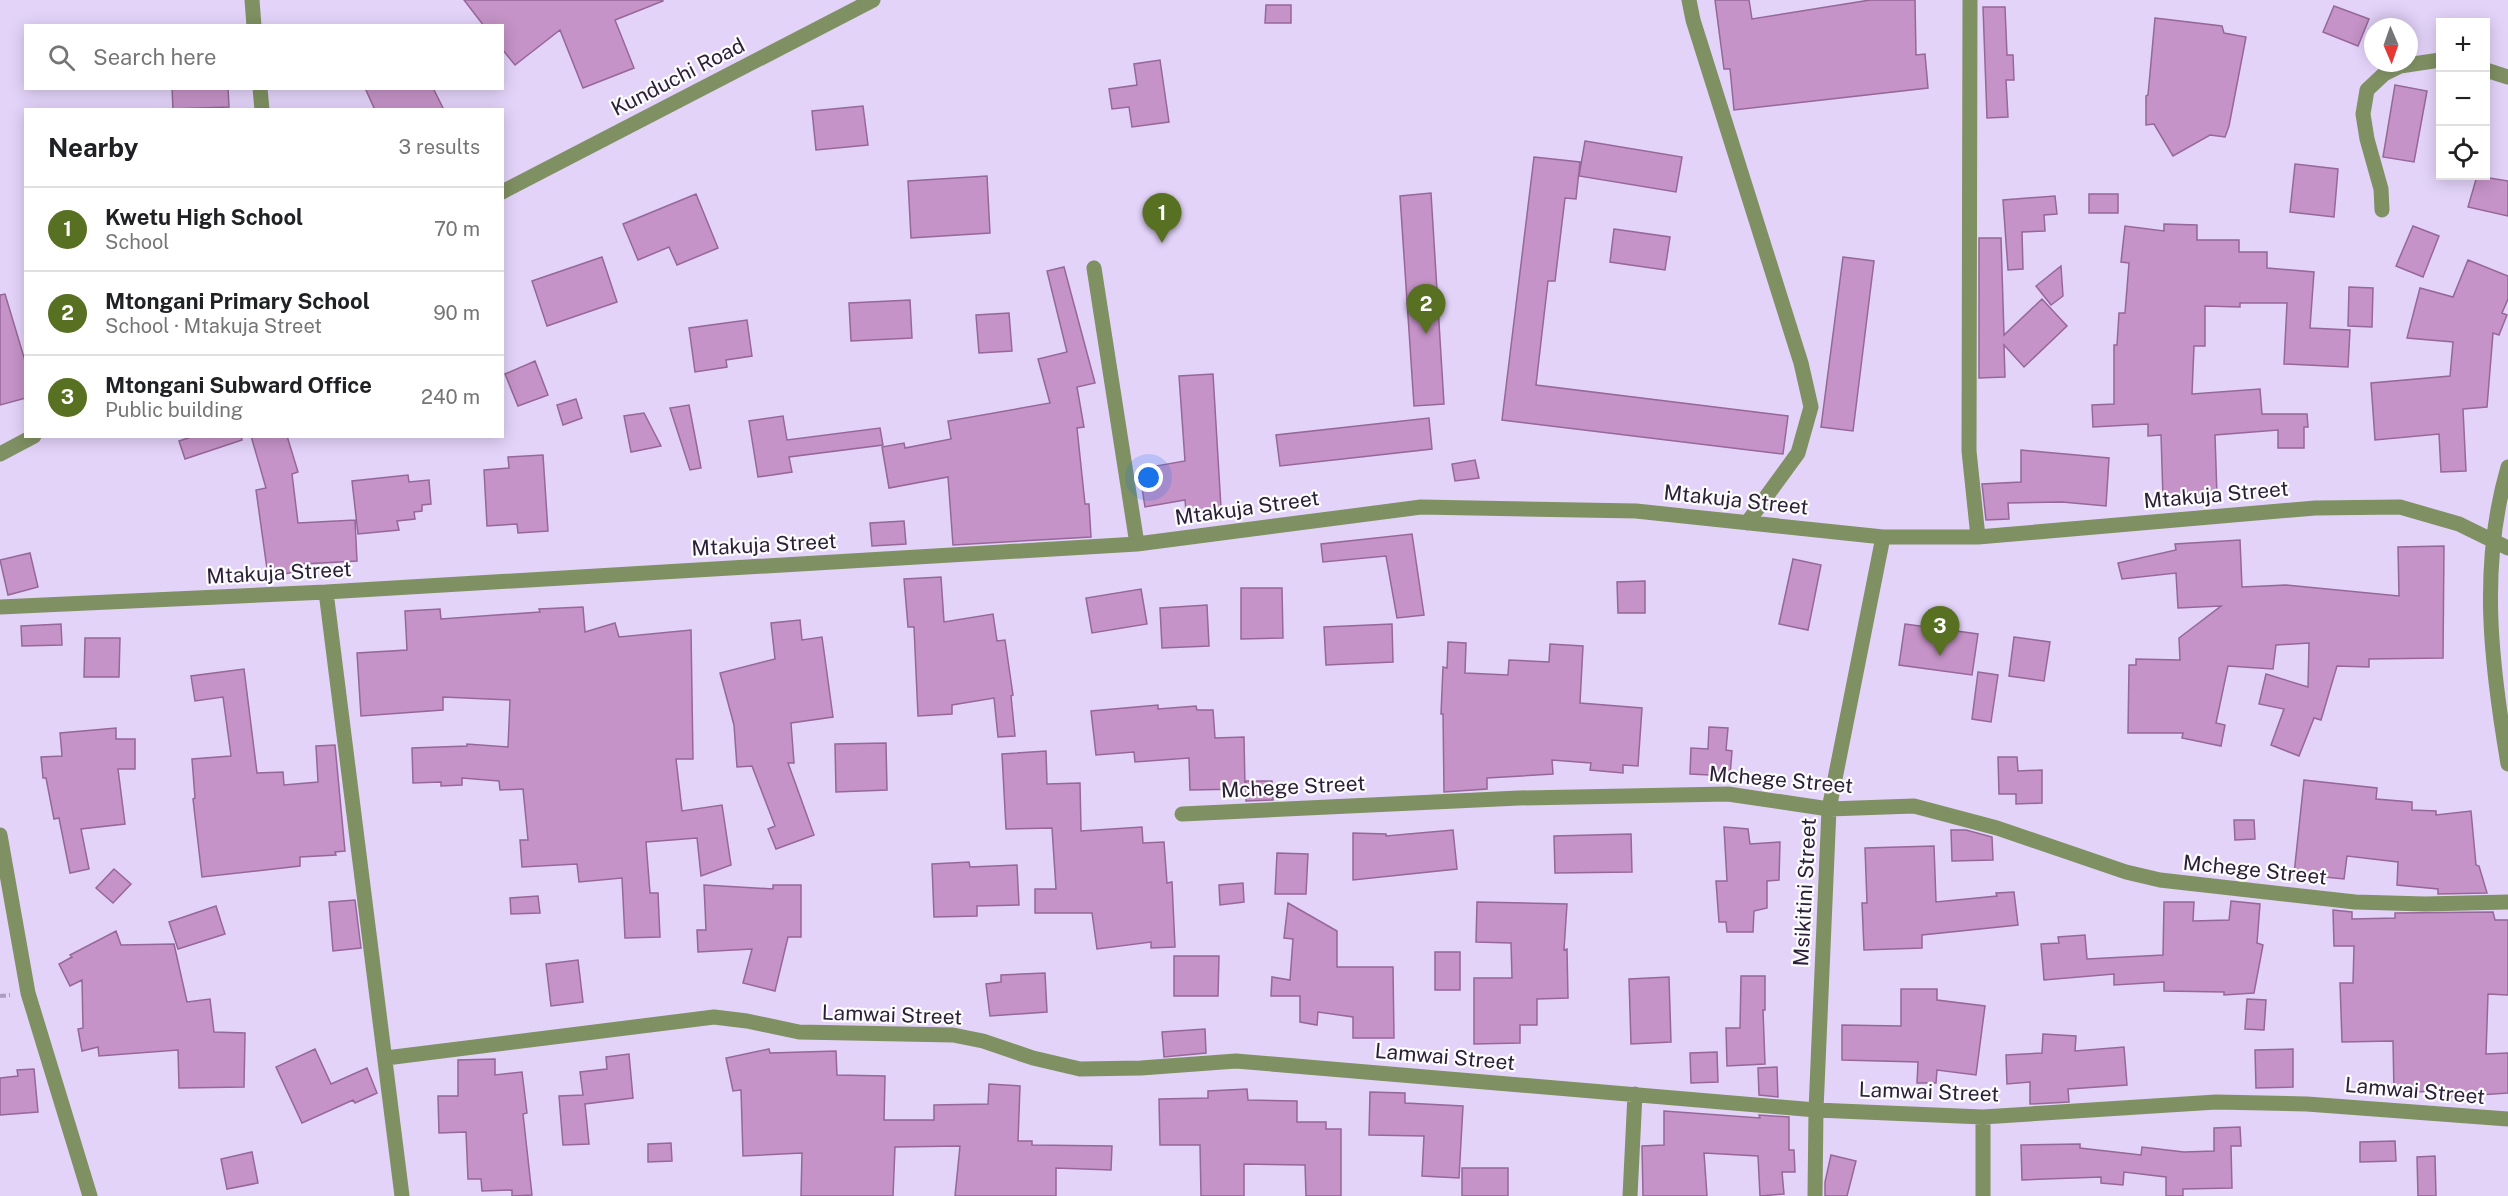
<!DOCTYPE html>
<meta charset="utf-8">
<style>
body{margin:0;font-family:"Public Sans",sans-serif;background:#f2f2f2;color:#202124}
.controls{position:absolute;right:18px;top:18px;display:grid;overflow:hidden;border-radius:0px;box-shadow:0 3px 15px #0003}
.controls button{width:54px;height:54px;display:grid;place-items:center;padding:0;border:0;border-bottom:2px solid #e0e0e0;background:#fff;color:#202124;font:30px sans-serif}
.compass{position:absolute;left:2364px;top:18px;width:54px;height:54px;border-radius:50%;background:#fff;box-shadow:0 3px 15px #0003;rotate:178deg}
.you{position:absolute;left:1149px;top:478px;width:21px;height:21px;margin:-15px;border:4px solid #fff;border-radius:50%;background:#1a73e8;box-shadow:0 0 0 9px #1a73e833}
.badge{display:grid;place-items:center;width:39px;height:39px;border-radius:50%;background:#577021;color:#fff;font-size:20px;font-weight:700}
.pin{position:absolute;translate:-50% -50px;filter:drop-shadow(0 2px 3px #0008)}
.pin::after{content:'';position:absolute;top:32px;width:21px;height:18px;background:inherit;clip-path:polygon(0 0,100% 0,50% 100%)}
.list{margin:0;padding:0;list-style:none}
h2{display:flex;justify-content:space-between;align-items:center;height:78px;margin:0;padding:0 24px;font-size:26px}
h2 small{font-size:20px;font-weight:400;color:#757577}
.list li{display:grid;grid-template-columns:39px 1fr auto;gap:18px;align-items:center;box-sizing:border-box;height:84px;padding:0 24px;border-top:2px solid #e0e0e0}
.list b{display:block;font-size:22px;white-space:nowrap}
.list p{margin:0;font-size:20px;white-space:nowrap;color:#757577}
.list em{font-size:20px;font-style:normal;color:#757577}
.icon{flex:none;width:33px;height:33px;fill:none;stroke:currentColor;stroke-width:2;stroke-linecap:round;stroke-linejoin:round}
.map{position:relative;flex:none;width:2508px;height:1196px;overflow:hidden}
.search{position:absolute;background:#fff;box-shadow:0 3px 15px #0003;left:24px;top:24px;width:480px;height:66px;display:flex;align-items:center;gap:15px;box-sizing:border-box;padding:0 21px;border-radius:0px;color:#757577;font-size:22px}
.panel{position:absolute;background:#fff;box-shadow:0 3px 15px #0003;left:24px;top:108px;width:480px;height:330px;border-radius:0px}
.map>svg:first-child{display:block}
.building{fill:#c593c7;stroke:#966799;stroke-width:1.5}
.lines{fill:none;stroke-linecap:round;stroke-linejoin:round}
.path{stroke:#ac9dbf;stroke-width:4;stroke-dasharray:6 3;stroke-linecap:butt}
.minor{stroke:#7f9063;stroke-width:15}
.labels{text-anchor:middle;stroke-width:4.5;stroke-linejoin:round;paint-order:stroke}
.street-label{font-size:21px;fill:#2b2038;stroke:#fcfcfc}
</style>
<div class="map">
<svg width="2508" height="1196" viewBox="0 0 2508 1196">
<rect width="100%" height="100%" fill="#e3d3f9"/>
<path class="building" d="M464,0H662L663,1L615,20L634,68L583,88L560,30L515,65L502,49V26H484Z
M1715,0H1749L1752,19L1870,0H1915L1916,55L1925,54L1928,88L1734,110L1730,69H1724Z
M1266,5H1291V23H1265Z
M2334,6L2369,19L2358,46L2323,32Z
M1983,7H2005L2007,55H2013L2014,80H2006L2008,117L1987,118Z
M2155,18L2222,26L2224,33L2246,37L2229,126L2225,137L2210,135L2173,156L2154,124L2146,125V96L2148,95Z
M1160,60L1169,122L1132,127L1129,107L1112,109L1109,89L1137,85L1134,64Z
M2395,85L2427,91L2414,162L2383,157Z
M172,88H228L229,107L173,109Z
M365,88H433L444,110H375Z
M863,106L868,145L816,150L812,111Z
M1585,141L1682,157L1676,192L1579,176Z
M1534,157L1580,162L1576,199L1565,198L1555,281H1548L1536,385L1788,416L1783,454L1502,420Z
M2295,164L2338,169L2334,217L2290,212Z
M987,176L990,233L911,238L908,181Z
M2477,176L2508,181V216L2468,207Z
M1431,193L1444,404L1414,406L1400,196Z
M696,194L718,248L677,265L669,247L638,260L623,224Z
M2089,194H2118V213H2089Z
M2055,196L2057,214L2044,215L2045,231L2022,232L2023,269L2008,270L2003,200Z
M2164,224L2197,225V240H2239V252H2267V268L2314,272L2310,328L2350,330L2348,367L2284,364L2287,303H2240V307L2205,306V346H2194L2192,394L2260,389L2262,414H2307L2308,427H2304V448H2278V430L2215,435L2217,496L2163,498L2161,435L2148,436V424L2093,427L2092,405L2114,404V345H2117L2119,313H2125L2129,263L2121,262L2125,226L2164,231Z
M2413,226L2439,236L2423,277L2396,266Z
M1614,229L1670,237L1665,270L1610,262Z
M1979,238H2001L2004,335L2042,299L2067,326L2024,367L2004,345L2005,377L1979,378Z
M602,257L617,302L547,326L532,281Z
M1843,257L1874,261L1853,431L1821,427Z
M2468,260L2508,276V299L2502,313L2507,315L2499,335L2493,333L2487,407L2463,409L2466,471L2441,472L2439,434L2375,440L2371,383L2450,376L2453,342L2407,338L2420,288L2453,297Z
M2061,266L2063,296L2051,305L2036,286Z
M1064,267L1095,383L1077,387L1084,427L1077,428L1085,504H1089L1091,537L953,545L948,477L889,488L882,447L904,443L905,448L951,439L948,421L1050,403L1038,359L1067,352L1047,271Z
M2349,287L2373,288L2372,327L2348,326Z
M5,294L26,364V398L0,405V295Z
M910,300L912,338L851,341L849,303Z
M1009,313L1012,351L979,353L976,315Z
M747,320L752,356L726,360L727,367L695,372L689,328Z
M535,361L548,395L518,406L505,374Z
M1213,374L1221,508L1186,512L1185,500L1145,507L1139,469L1185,461L1179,376Z
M576,399L582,418L563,425L557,405Z
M689,405L701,468L690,470L670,408Z
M644,413L661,446L631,452L624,416Z
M783,416L787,440L880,428L883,445L789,457L792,472L758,477L749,421Z
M1429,418L1432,449L1280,466L1276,435Z
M194,436H241L242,440L185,459L179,441Z
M251,436H287L298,472L292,474L298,523L355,520L357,561L303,564L304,571L268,576L256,490L266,488Z
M2021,450L2109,458L2106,506L2062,502L2008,503L2009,519L1986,520L1982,484L2021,482Z
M543,455L548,531L518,533L517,524L487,526L484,470L509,468L508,457Z
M1475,460L1479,478L1455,481L1452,464Z
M408,475L409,482L429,480L431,504L422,505V511L414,512L415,519L397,521L399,530L358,534L352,481Z
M904,521L906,544L872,546L870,523Z
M1412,534L1424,615L1397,618L1386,556L1323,562L1321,544Z
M2240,540L2242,587L2286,585L2399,596L2398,547L2444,546L2443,658L2369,659V667L2337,666L2321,720L2314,718L2299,756L2271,745L2284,709L2259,704L2266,674L2308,687L2309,643L2276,645L2273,669L2228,666L2216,723L2225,725L2221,746L2182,738L2183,733H2128L2129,665H2136V659L2180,660L2179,638L2221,606L2178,608L2176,573L2122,579L2118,563L2176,550L2175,544Z
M30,553L38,587L8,595L0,560Z
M1793,559L1821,565L1808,630L1779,624Z
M941,577L944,622L993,614L997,641L1005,640L1013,695L1011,696L1015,736L998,737L994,698L952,705V714L918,716L914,627H908L904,579Z
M1645,581V613H1618L1617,582Z
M1241,588H1282L1283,638L1241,639Z
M1141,589L1147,624L1092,633L1086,598Z
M1207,605L1209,646L1162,648L1160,608Z
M583,607L585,632L615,623L619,637L691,630L693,759H676L682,811L722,805L731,865L701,876L697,838L646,842L650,893H658L660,937L625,938L622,878L579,882L577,864L522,867L520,840H528L523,789L500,790L499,781L462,778V785L441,786V782L413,783L412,748L467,746V744L508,747L510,700L443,697V710L361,716L357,653L407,650L405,611L440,609L441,619L540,612L539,609Z
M800,620L802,640L822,637L833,717L791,723L794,763H788L814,835L776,849L768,829L775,826L752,766L737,767L734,725L720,673L775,659L771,623Z
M61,624L62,645L22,646L21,626Z
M1392,624L1393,662L1326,665L1324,627Z
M1905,624L1978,634L1972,675L1899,665Z
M2014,637L2050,642L2044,681L2009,676Z
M85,638H120L119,677H84Z
M1448,642L1466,643L1465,673L1508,675L1509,660L1549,662L1550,644L1583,646L1580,703L1642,708L1638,766L1623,765V773L1590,770L1591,763L1552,760L1553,774L1487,778V789L1444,792L1443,714H1441L1443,667L1447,668Z
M244,669L257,773L283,772L284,785L318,782L316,746L335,745L345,851L335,852L336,855L300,857V866L202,877L193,799L195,798L192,759L231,756L223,697L195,701L191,676Z
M1978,672L1998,675L1991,722L1972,719Z
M1158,705V709L1196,706L1197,710H1213L1215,738L1244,737L1245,789L1190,790L1189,758L1135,762L1134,752L1096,755L1091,711Z
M1709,727L1728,728L1726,750L1732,751L1730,776L1690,774L1691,748L1708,749Z
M116,728V739H135V769H118L125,824L81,829L89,869L70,873L59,818L54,819L46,778H43L41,757L62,756L60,733Z
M886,743L887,790L836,792L835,744Z
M1046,751L1047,784L1080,783L1081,831L1142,827L1143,843L1164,842L1167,883L1172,882L1175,947L1151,948V942L1097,949L1092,913H1035V889H1056L1052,828L1006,829L1002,754Z
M1998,757H2017L2018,771L2042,770V803L2016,804V794H1999Z
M2304,780L2377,788L2376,799L2412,802V810L2436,811V815L2471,811L2476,865L2479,866L2487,893L2438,894V889L2397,885L2398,862L2347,856L2344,879L2294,874Z
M1246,781H1272L1273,800L1246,801Z
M2234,820H2254L2255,839L2235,840Z
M1724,827L1748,829L1750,844L1780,842L1779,880L1767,881V908L1754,911L1753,932H1727L1726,922H1719L1716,881H1727Z
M1453,830L1457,869L1353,880V833L1386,834V836Z
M1951,830H1966L1992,837L1993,860L1952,861Z
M1631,834L1632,872L1555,873L1554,836Z
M1934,846L1936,902L1997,896L1996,893L2014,892L2018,925L1922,935V948L1864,950L1862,903H1867L1865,848Z
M1277,853L1308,854L1306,894H1275Z
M969,862L970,867L1017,865L1019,905L977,906V916L934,917L932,864Z
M114,869L131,884L113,903L96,888Z
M1243,883L1244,902L1220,905L1219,885Z
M704,885L773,889V885H801V937H788L775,991L743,983L752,949L698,952L697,930H706Z
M538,896L540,913L511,914L510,898Z
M355,900L361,948L333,951L329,902Z
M2231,901L2260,904L2257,943L2263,945L2254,993L2224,995V992L2164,991V982L2114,985V974L2044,980L2041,944L2059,943L2058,937L2085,935L2087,959L2163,955L2164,902H2194L2193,921L2229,920Z
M1477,902L1567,904L1564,950L1567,949L1568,998L1537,999V1025H1520V1043L1474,1044V978H1512L1511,943L1476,942Z
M1288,903L1337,931V967H1393L1394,1038H1353V1017L1318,1012L1317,1025L1300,1022V996H1271L1272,977L1290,980L1293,939L1284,938Z
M216,906L225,934L178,949L169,922Z
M2333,910L2352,912V919L2395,918V913L2493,912L2495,920H2508V995L2488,994L2486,1054L2508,1053V1093L2437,1098V1091L2394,1093L2393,1041L2342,1042L2340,983H2353L2354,946H2334Z
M116,931L121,945L174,944L187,1002L210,999L214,1032L245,1033L244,1087L179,1088L178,1050L99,1056L98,1047L82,1051L78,1029L83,1028L82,980L70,986L59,964L72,957L70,955Z
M1435,952H1460V990H1435Z
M1174,956H1219L1218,996H1174Z
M578,960L583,1002L551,1006L546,964Z
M1045,973L1047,1012L990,1016L986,984L1001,982V975Z
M1741,976H1765V1010H1763L1765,1064L1727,1066L1726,1028H1740Z
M1669,977L1671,1042L1631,1044L1629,979Z
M1901,989H1937V1000L1985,1006L1976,1075L1937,1070L1936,1083H1917L1918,1062L1842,1060V1025L1901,1026Z
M2247,999L2266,1000L2264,1030L2245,1029Z
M1205,1029L1206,1053L1164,1057L1162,1032Z
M2043,1034L2076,1036L2075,1051L2124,1047L2127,1085L2068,1089L2069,1102L2030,1104V1082L2007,1084L2006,1055L2042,1053Z
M315,1049L331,1084L367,1068L377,1093L355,1103L353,1100L302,1123L276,1067Z
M769,1049L770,1053L836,1051L837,1075L885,1076L884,1120H934V1105L988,1104L989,1084L1020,1086L1018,1141H1032V1145L1112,1146L1111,1170L1056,1168V1196H955L960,1146L895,1147L893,1196H801L802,1153L743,1156L741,1090L733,1091L726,1058Z
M2293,1049V1087L2256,1088L2255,1050Z
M1717,1052L1718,1082L1691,1083L1690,1053Z
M629,1054L633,1098L585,1104L589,1144L563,1145L559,1096L583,1095L580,1072L607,1069L606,1057Z
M495,1059V1075L522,1072L527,1113L523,1114L532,1195L512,1196V1190L482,1191L481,1179H468L466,1132L439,1133L438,1096H458V1060Z
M1777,1067L1778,1097L1759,1095L1758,1068Z
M34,1069L38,1112L0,1115V1078L18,1076L17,1070Z
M1247,1089L1248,1100L1297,1101V1122H1326V1129H1341V1196H1306L1305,1165L1244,1164V1196H1201L1200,1145H1160L1159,1099L1208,1098V1091Z
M1370,1092L1405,1093V1103L1463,1106L1459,1178L1422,1176L1424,1136L1369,1135Z
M1664,1111L1760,1118L1759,1115L1789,1117V1150H1794L1795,1172H1782L1784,1194L1760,1196L1758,1156L1704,1153L1707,1196H1643L1642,1146L1664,1145Z
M2240,1127L2241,1146H2231L2232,1188L2183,1189V1196H2166V1177L2124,1172L2123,1185L2101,1183V1177L2022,1180L2021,1145L2080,1144V1148L2141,1155L2142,1147L2184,1152L2214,1151V1128Z
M2395,1141L2396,1161L2360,1162V1142Z
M671,1143L672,1161L648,1162V1144Z
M252,1152L258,1183L227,1189L221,1159Z
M1831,1155L1856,1161L1847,1196H1825V1182Z
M2435,1156L2436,1196H2418L2417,1157Z
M1462,1168H1508V1196H1462Z"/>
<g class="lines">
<path class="path" d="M0,996L10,995"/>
<path class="minor" d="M252,0L254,26
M1689,0L1693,20L1801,363L1811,407L1798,453L1747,523
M1970,0L1969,451L1978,537
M2486,70L2508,77
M260,88L262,110
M502,192L873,0
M2382,210L2381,189L2367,139L2363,114L2367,90L2384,74L2400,66L2440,60
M1094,268L1137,544
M0,454L34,436
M2508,467C2479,566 2491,664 2508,764
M326,592L402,1196
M0,607L326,592L1137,544L1421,507L1636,511L1883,537H1978L2315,508L2400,507L2459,524L2508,548
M1182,814L1519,798L1728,794L1829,809L1914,806L1997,828L2126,872L2160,880L2355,902L2425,904L2508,902
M0,835L28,993L90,1196
M386,1058L714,1017L747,1021L799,1032L953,1035L983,1041L1033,1058L1080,1069L1141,1068L1236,1061L1816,1110L1983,1117L2216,1102L2307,1104L2508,1119
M1983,1117V1196
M1630,1196L1635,1094
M1815,1196L1816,1110L1829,809L1883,537"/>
</g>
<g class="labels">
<g class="street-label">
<text transform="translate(678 77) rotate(-27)" y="7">Kunduchi Road</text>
<text transform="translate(2216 495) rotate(-5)" y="7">Mtakuja Street</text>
<text transform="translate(1736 500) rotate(6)" y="7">Mtakuja Street</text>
<text transform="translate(1247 508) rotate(-8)" y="7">Mtakuja Street</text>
<text transform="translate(764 545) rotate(-3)" y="7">Mtakuja Street</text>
<text transform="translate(279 573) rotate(-3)" y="7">Mtakuja Street</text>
<text transform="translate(1781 780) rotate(5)" y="7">Mchege Street</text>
<text transform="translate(1293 787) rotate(-3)" y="7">Mchege Street</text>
<text transform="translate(2255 870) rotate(6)" y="7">Mchege Street</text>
<text transform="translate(1805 892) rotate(-87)" y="7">Msikitini Street</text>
<text transform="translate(892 1015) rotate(2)" y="7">Lamwai Street</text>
<text transform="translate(1445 1057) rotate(5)" y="7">Lamwai Street</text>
<text transform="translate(2415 1091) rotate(5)" y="7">Lamwai Street</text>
<text transform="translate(1929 1092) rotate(2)" y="7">Lamwai Street</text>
</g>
</g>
</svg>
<div class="controls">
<button>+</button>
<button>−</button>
<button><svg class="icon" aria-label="locate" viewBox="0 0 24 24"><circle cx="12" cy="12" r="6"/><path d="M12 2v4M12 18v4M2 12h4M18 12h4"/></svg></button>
</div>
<svg class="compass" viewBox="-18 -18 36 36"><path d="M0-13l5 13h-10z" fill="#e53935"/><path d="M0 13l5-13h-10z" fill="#757577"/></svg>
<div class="you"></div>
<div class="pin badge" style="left:1162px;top:243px">1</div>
<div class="pin badge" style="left:1426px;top:334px">2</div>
<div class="pin badge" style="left:1940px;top:656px">3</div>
<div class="search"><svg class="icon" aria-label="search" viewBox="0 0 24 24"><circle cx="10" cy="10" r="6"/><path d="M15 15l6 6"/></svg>Search here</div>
<section class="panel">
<h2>Nearby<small>3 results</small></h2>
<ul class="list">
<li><span class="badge">1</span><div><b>Kwetu High School</b><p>School</p></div><em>70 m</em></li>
<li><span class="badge">2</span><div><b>Mtongani Primary School</b><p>School · Mtakuja Street</p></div><em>90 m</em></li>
<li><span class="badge">3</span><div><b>Mtongani Subward Office</b><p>Public building</p></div><em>240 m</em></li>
</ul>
</section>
</div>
